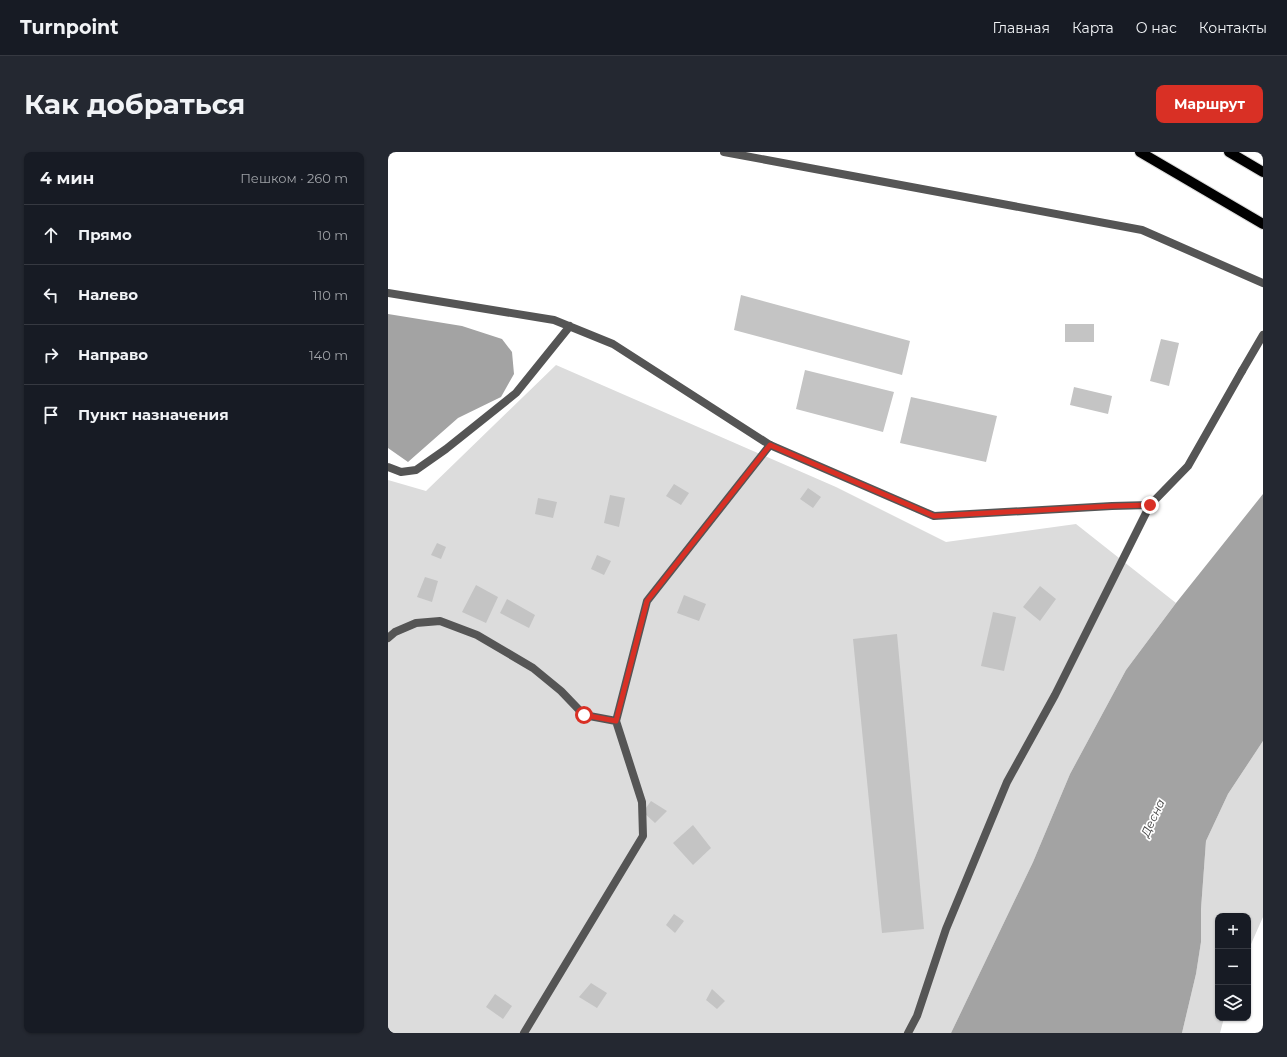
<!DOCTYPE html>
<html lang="ru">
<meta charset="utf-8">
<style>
body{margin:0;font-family:Montserrat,sans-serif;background:#242831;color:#f1f3f6}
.controls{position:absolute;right:12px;bottom:12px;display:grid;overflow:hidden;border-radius:8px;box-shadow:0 1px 3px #0004}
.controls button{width:36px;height:36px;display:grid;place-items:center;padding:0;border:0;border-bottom:1px solid #363941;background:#171b24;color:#f1f3f6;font:20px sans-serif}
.stop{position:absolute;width:12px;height:12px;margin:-9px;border:3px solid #d93025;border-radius:50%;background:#fff}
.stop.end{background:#d93025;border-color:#fff;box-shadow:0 1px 4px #0008}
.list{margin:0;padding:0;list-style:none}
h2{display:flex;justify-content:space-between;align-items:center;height:52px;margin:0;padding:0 16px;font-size:17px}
h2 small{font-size:13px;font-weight:400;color:#9ea1a6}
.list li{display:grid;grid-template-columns:26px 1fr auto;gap:12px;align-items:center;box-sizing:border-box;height:60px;padding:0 16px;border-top:1px solid #363941}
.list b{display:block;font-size:15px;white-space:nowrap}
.list em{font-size:13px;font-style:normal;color:#9ea1a6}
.icon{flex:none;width:22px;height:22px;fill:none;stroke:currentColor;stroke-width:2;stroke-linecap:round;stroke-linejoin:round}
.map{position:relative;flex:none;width:875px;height:881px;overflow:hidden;border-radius:8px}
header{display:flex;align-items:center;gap:24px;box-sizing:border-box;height:56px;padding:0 20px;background:#171b24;border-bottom:1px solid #363941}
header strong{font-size:19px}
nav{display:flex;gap:22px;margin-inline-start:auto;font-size:14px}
.intro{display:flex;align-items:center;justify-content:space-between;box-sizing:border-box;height:96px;padding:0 24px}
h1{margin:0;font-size:28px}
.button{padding:10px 18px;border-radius:8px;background:#d93025;color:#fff;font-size:14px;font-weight:700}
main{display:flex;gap:24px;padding:0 24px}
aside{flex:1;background:#171b24;border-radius:8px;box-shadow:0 1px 3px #0004}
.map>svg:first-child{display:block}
.green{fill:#dcdcdc}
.water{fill:#a3a3a3}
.building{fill:#c4c4c4}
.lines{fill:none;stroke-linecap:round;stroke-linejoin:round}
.primary-casing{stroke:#dbdbdb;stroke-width:12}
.service{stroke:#555;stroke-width:8}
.minor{stroke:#555;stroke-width:8}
.tertiary{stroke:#555;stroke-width:8}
.primary{stroke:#000;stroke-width:10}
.route{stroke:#d93025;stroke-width:5}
.labels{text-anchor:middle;stroke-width:3.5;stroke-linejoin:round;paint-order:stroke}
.water-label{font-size:12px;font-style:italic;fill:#444;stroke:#fff}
</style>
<header>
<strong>Turnpoint</strong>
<nav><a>Главная</a><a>Карта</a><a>О нас</a><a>Контакты</a></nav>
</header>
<div class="intro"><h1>Как добраться</h1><a class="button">Маршрут</a></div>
<main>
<aside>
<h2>4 мин<small>Пешком · 260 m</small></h2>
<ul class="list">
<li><svg class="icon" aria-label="ahead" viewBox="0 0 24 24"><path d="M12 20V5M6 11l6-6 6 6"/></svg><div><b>Прямо</b></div><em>10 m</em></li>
<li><svg class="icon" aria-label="left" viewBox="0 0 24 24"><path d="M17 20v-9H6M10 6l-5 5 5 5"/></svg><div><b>Налево</b></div><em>110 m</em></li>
<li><svg class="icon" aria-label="right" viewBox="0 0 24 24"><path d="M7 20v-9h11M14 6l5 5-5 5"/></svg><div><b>Направо</b></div><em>140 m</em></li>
<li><svg class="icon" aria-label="arrive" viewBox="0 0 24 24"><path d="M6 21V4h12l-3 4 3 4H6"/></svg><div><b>Пункт назначения</b></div></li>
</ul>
</aside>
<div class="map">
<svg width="875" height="881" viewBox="0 0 875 881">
<rect width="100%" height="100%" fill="#fff"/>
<path class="green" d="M168,213L448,335L558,390L688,372L788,451L738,518L682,622L645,710L563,881H0V328L38,339Z
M875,589V765L860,799V764H830V866H836L832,881H794L808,822L813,790V757L818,689L840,642Z"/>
<path class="water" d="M0,162L74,174L114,187L124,200L126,222L113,245L70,266L20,310L0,296Z
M875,342V589L840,642L818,689L813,757V790L808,822L794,881H563L645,710L682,622L738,518L788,451Z"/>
<path class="building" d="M353,143L522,189L514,223L346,178Z
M677,172H706V190H677Z
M773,187L791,191L781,234L762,229Z
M417,218L506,240L495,280L408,257Z
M686,235L724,244L720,262L682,253Z
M523,245L609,264L598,310L512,291Z
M286,332L301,341L293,353L278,344Z
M420,336L433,345L425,356L412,347Z
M222,343L237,346L231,375L216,371Z
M150,346L169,350L165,366L147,362Z
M49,391L58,395L53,407L43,403Z
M209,403L223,409L216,423L203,417Z
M37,425L50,429L44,450L29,445Z
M88,433L110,445L98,471L74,460Z
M652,434L668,447L652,469L635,455Z
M296,443L318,452L311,469L289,461Z
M119,447L147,463L141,476L112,461Z
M605,460L628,465L616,519L593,514Z
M509,482L536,777L494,781L465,487Z
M263,649L279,659L267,671L255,660Z
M305,673L323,696L305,713L285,691Z
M286,762L296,769L287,781L278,773Z
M203,831L219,841L209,856L191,845Z
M324,837L337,849L329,857L318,848Z
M107,842L124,854L115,867L98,855Z"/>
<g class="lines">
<g class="primary-casing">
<path id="primary" d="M752,0L875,72
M841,0L875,20"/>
</g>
<path class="service" d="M854,219L875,183
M0,486L7,480L28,471L52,469L89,483L145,516L173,539L196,563L228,569
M136,881L255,684L254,650L228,569L259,449L382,293
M520,881L529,864L558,777L619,630L667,543L762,353"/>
<path class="minor" d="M0,141L166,168L225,192L382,293L546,364L724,354L762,353L800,314L854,219
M0,315L13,320L28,318L58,297L128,241L182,174"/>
<path class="tertiary" d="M336,0L754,78L875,131"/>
<use href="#primary" class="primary"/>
</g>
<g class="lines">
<path class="route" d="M196,563L228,569L259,449L382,293L546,364L724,354L762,353"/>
</g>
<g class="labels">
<g class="water-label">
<text transform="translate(765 666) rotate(-65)" y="4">Десна</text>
</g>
</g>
</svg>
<div class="controls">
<button>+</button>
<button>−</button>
<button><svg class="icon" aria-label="layers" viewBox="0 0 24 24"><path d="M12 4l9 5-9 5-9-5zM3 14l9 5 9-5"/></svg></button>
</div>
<div class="stop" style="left:196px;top:563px"></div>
<div class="stop end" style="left:762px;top:353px"></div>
</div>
</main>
